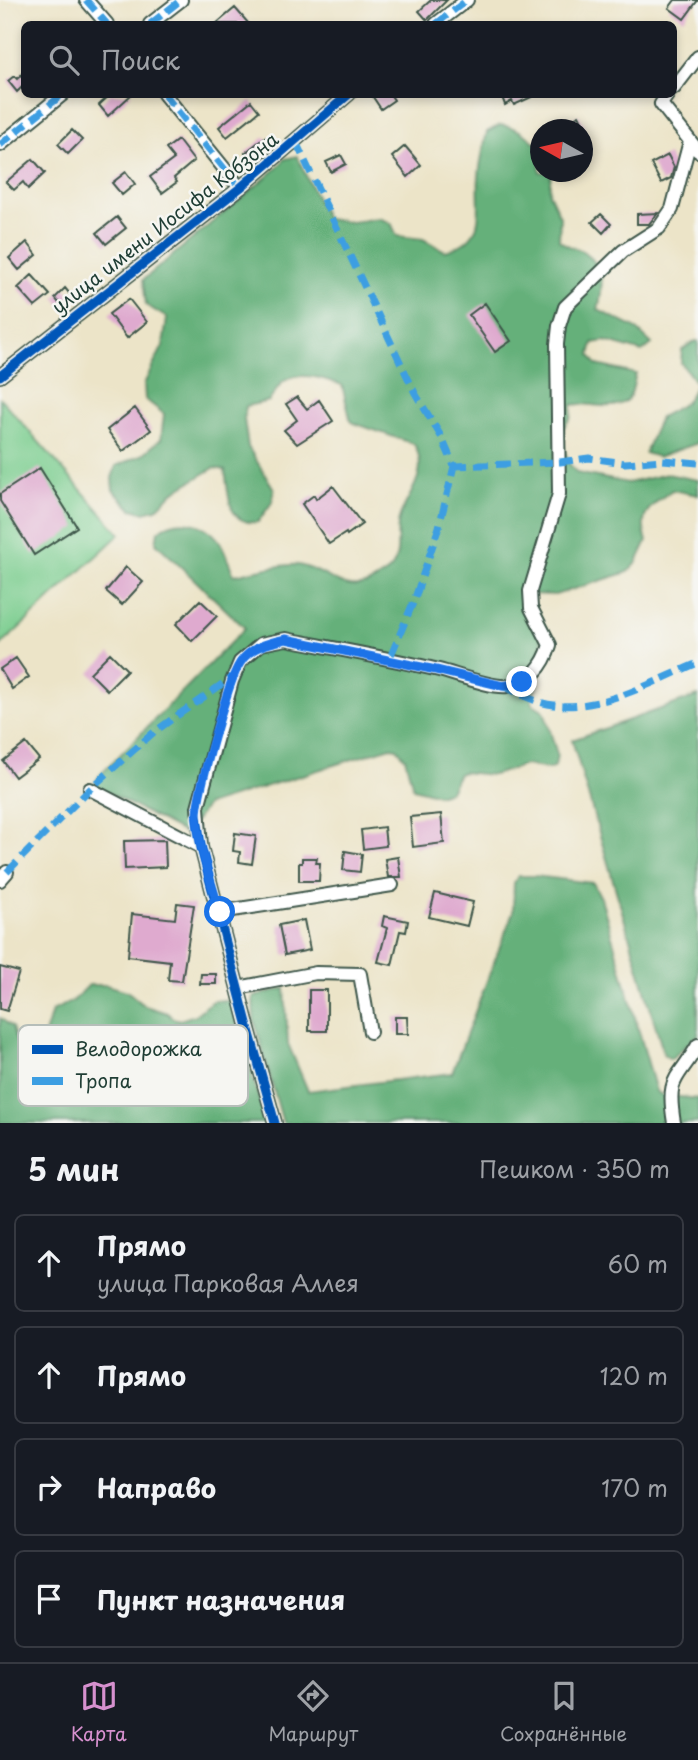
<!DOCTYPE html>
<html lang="ru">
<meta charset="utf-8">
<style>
body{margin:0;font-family:"Playpen Sans",sans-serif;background:#242831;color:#f1f3f6}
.compass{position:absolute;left:530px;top:119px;width:63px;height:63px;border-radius:50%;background:#171b24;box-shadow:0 4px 10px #0003;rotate:278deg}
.stop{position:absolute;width:21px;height:21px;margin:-16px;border:5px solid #1a73e8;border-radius:50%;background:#fff}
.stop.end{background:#1a73e8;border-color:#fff;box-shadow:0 2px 7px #0008}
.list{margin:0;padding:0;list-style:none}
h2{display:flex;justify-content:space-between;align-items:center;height:91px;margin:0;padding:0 28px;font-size:30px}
h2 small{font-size:23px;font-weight:400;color:#9ea1a6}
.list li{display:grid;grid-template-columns:46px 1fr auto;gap:21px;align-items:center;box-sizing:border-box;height:98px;margin:0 14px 14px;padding:0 14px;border:2px solid #363941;border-radius:10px}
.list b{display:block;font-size:26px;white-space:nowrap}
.list p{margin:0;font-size:23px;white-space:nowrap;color:#9ea1a6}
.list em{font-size:23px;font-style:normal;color:#9ea1a6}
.icon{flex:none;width:38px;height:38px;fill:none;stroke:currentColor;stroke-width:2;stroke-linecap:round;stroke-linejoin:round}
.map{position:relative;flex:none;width:698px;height:1123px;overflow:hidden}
.search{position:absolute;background:#171b24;box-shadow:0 4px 10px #0003;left:21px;right:21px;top:21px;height:77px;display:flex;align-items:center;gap:18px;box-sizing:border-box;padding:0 24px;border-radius:10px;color:#9ea1a6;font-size:26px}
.sheet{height:539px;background:#171b24}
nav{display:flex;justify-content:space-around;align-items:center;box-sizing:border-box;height:98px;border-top:2px solid #363941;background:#171b24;font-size:19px;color:#9ea1a6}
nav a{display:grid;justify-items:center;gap:4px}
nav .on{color:#d690ce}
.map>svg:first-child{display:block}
.green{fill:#7ccd8f;stroke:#4e8562;stroke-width:2}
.forest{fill:#65b07a;stroke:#427657;stroke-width:2}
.building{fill:#dfaacf}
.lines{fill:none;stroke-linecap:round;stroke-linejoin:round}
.minor-casing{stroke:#3e564a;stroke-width:16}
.minor{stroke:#fff;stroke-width:12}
.quiet{stroke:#3c9ee2;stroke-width:7;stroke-dasharray:14 7;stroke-linecap:butt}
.cycleway-casing{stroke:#f6f6f2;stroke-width:13}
.cycleway{stroke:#0057b8;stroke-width:9}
.route{stroke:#1a73e8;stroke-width:9}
.labels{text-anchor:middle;stroke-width:5;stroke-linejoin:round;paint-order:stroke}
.street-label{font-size:19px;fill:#1f3d34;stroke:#f6f6f2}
.key{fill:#f6f6f2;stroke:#b6beb9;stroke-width:2}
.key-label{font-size:19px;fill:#1f3d34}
</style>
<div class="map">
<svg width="698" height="1123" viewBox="0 0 698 1123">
<rect width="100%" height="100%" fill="#f6f6f2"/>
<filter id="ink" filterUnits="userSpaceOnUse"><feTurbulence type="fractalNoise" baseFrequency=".0143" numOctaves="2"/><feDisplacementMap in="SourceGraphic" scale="14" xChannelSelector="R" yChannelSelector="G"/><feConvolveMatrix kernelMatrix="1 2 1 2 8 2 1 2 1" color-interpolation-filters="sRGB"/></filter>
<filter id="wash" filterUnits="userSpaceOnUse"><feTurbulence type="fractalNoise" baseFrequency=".00686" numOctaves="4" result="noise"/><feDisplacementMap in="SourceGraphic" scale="28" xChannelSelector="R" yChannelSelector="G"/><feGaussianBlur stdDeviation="1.57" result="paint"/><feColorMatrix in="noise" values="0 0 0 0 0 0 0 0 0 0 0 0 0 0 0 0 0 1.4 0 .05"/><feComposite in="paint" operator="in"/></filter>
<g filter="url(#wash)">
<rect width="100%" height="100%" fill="#ece4c8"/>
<path class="green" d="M0,398L120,534L0,646Z"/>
<path class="forest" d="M500,125C518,127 527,135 540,147V172H551L549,193L560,217L559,240C570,249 578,247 585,253C606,268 603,287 598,310L635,328L652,344L642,352L605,341L593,343L590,355L597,365L636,374C634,380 633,390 630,396C618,415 591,401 572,405L571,417L563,428L561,440L569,463L577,473L628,483L667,474L698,480V495L672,490C651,506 637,513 647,541L636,564L628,572L555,595L527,594C532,608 542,628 542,643C541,664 528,660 537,687L531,698L533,704L544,711L557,754L555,766L549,769L525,765L493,775L462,772L458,775L450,791L438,795L413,788L405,758L397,748L391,747L207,805L186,834L94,785L99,776L245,628L156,543L158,531C176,517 203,520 218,539C225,548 229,564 234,575C251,572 283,563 298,565C330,570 344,600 377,579C383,575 390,572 393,566C402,550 393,530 401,513C412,489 429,471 414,444L351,422L342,385C325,379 297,369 282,383C277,388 273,396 269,401L246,406L244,419L248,447L274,489L272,502L258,522C226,526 229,493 225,470L214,468L173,492L156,509L144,512L132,509L113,490L112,478L116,466L142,455L161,439L164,414L145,399L144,384L163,346L167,318L146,305L143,280L276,169L285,159L297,156L326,219L352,222L379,218L391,223L397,236L423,239L445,251C490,239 476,210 479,176C480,161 484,146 487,132Z
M698,341V443L658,457L645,453L660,417C679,407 689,404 696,383L681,363L682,350L693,342Z
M698,696V1035L671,1059L664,1055L572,740Z
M518,876H534L593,883L601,898L656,1091L662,1095L698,1099V1123H283L254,1019L253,997L285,988L288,1044L308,1091L452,1073L513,912L514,883Z
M89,985H106L127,991L145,1006L167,1013L173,1018L180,1020L195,1015L214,1000L230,1001L266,1123H0V1018L12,1027L16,1041C28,1046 35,1041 45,1034L52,1011L73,1001Z"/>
<g id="blocks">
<path class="building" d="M431,0H447L427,20L419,11Z
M675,0H698L684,19L669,8Z
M235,8L249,24H216Z
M24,72V85L17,92L8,81L14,76L17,79Z
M111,94H132L108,116L99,105Z
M371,94H390L394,100L381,109Z
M501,94H538L514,105L512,101L505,105Z
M251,101L259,111L227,137L219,127Z
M579,115L585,127L580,130H551Z
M72,130L82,140L68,154L58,144Z
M265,137L270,144L251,160L245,153Z
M178,140L194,161L174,178L177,182L162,193L150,177L174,159L166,149Z
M405,146L421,165L408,177L392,157Z
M341,155L346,164L331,172L326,162Z
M668,155L674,167L671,178L661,183L651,164Z
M33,159L45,173L28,189L23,182L14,190L6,182Z
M126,172L135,184L122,195L112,183Z
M658,213L649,224H637V214Z
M601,214L611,224L603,233L592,222Z
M117,217L126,228L106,244L97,233Z
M27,242L37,255L19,270L9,258Z
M32,275L50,295L35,307L18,288Z
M65,288L74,299L63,308L55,298Z
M129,299L147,322L127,338L109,314Z
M485,303L511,341L495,352L469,315Z
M297,397L307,409L319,400L333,421L297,444L284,430L297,420L286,404Z
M135,408L151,430L123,451L107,430Z
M40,468L77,527L34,555L0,501V494Z
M333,486L362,524L347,535L346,533L329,544L302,504L314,495L316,499Z
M126,567L143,582L122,605L106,591Z
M200,600L217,616L192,641L176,624Z
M110,653L127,670L107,690L90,673Z
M16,658L29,677L12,689L0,669Z
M26,743L39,759L15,777L3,761Z
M441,814L444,843L413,847L410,817Z
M384,827L386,846L363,849L361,830Z
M235,833L256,836L252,864L239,862L240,852L233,851Z
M165,840L166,867L125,869L124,841Z
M345,851L362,854L360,872L343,870Z
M398,857L401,877H388L385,859Z
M302,858H317L316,863H320L319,881H299V863H302Z
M435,893L473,902L467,926L429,917Z
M177,903L194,905L182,981L168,980L170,961L128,956L132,914L175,919Z
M384,916L408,921L406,932L400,931L392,965L378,962L387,928L382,926Z
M304,920L310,950L285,955L279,925Z
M0,967L19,972L7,1011L0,1009Z
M201,974H216V984H200Z
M309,990H327V1031H309Z
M395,1017H407L408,1034H395Z"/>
</g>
</g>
<g filter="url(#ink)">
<use href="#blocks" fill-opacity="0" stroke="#3e564a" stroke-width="2"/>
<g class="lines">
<g class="minor-casing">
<path id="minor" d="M86,0L107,24
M150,24L181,0
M436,24L467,0
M674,88L698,57
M164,94L240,188
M668,94L661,104L698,151
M0,145L63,94
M0,376L240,188L349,94
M90,789L201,847
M0,880L7,872
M220,912L392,885
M238,988L316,973L360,974L370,1032
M275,1123L247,1023L201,847L198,807L232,681L240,662L261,644L286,639C337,649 388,658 439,670C455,674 492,688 507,686C530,683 544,666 550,645L531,608L530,591L559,494L557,344L559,326L565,307L623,251L659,228L672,209L690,141
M674,1123C666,1075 677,1082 698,1045"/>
</g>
<use href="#minor" class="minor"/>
<path class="quiet" d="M86,0L107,24
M150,24L181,0
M436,24L467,0
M164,94L240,188
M296,142L415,393L442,438L454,466L439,527L415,598L389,660
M0,145L63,94
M454,466L560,462L589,458L625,463L663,460L698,463
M503,686C520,694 536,703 554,705C603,711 654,681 698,663
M7,872L90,789L154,732L235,675"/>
<g class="cycleway-casing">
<path id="cycleway" d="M0,376L240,188L349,94
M197,817L201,847L247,1023L275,1123"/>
</g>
<use href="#cycleway" class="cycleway"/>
</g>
</g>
<g class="lines" filter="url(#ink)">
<path class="route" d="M220,912C211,882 199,850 197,818C196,797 228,681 240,663C250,647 268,643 286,639L436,670L503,686L522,682"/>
</g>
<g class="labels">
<g class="street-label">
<text transform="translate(165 223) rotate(-38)" y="7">улица имени Иосифа Кобзона</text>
</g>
</g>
<rect x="18" y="1025" width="230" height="81" rx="10" class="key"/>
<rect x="32" y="1045" width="31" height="9" fill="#0057b8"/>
<rect x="32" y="1077" width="31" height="8" fill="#3c9ee2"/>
<g class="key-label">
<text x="75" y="1056">Велодорожка</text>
<text x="75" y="1088">Тропа</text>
</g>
</svg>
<svg class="compass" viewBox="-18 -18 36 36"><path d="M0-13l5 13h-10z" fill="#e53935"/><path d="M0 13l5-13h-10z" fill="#9ea1a6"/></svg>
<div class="stop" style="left:220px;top:912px"></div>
<div class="stop end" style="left:522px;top:682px"></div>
<div class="search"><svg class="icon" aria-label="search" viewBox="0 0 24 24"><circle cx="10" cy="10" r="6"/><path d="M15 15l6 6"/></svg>Поиск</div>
</div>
<section class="sheet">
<h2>5 мин<small>Пешком · 350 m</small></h2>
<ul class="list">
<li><svg class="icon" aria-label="ahead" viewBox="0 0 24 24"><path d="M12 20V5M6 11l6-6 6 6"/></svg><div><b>Прямо</b><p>улица Парковая Аллея</p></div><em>60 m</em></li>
<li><svg class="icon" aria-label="ahead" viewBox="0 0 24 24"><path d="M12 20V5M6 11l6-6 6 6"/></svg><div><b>Прямо</b></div><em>120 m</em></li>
<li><svg class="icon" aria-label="right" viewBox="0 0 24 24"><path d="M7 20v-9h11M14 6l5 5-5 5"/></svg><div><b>Направо</b></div><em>170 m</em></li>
<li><svg class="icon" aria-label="arrive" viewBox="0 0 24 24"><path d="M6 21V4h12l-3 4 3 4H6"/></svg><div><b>Пункт назначения</b></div></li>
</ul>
</section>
<nav>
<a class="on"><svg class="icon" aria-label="map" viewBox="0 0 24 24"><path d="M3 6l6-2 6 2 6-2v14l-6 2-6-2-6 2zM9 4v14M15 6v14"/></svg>Карта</a>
<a><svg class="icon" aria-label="directions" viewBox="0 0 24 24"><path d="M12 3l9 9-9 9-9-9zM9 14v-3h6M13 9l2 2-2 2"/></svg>Маршрут</a>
<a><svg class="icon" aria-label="saved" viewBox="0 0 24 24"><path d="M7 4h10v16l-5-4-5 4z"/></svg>Сохранённые</a>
</nav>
